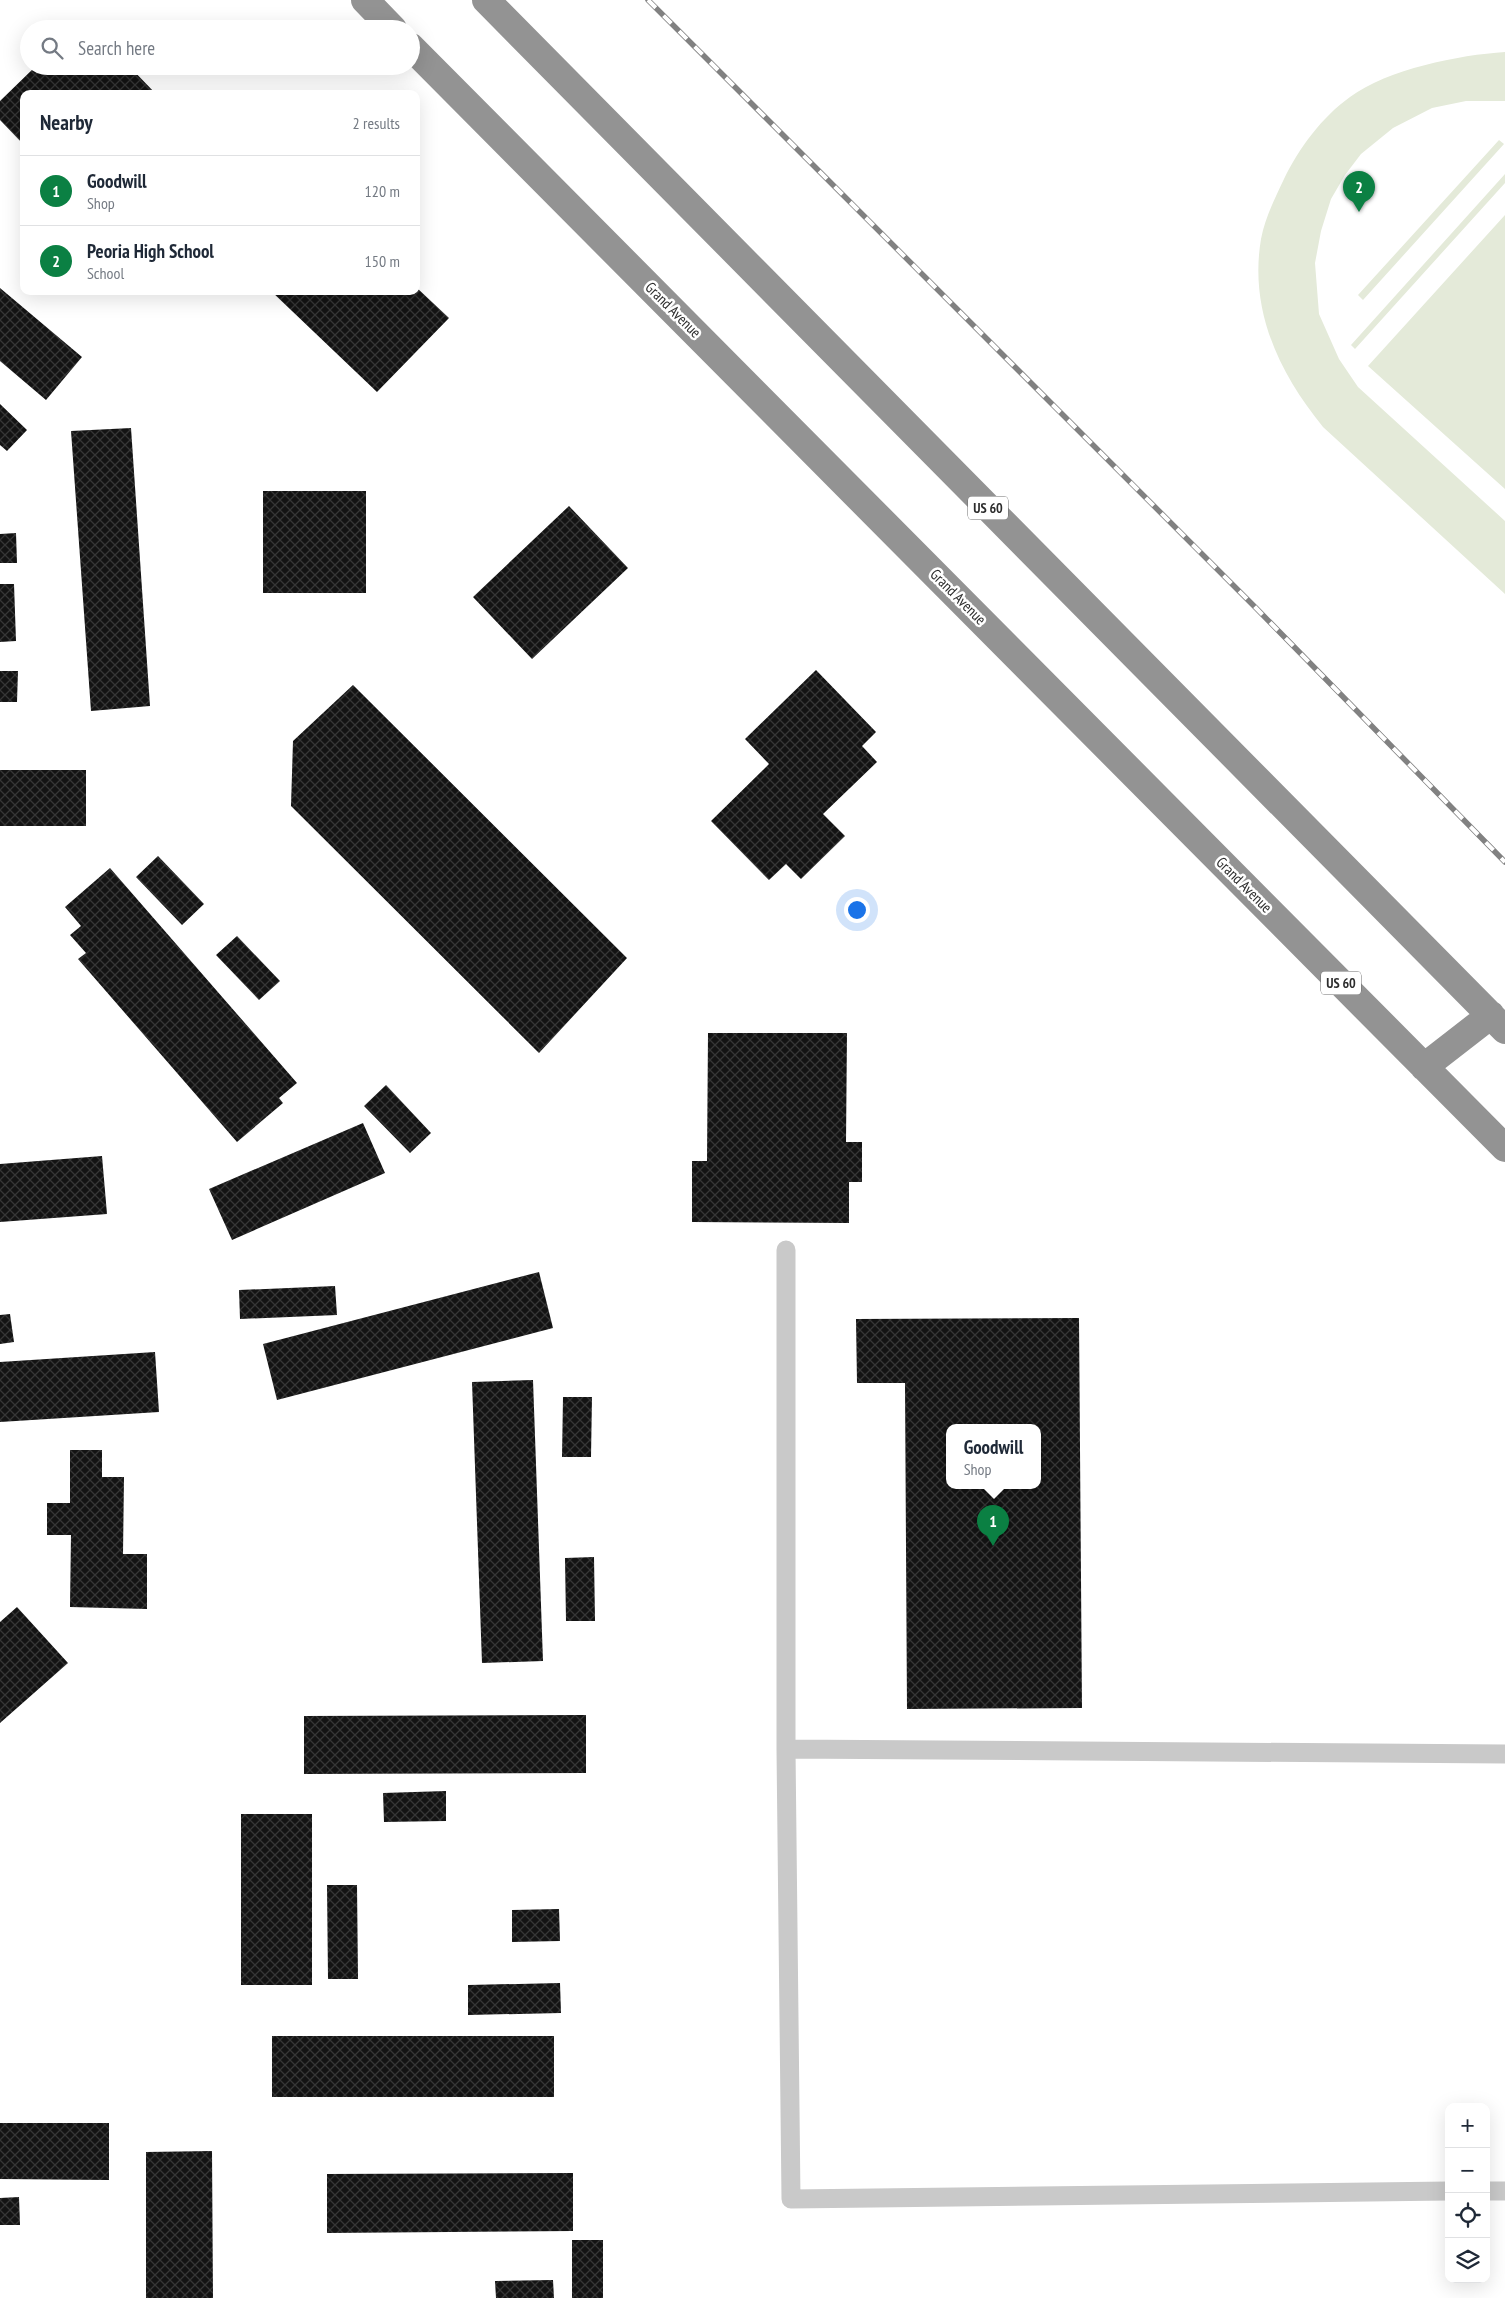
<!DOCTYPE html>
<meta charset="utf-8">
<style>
body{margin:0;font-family:"PT Sans Narrow",sans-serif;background:#f6f6f7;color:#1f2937}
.controls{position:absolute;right:15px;bottom:15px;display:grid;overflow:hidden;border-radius:10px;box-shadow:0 5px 20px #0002}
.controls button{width:45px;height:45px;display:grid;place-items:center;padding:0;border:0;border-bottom:1px solid #e0e1e3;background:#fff;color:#1f2937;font:25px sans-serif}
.you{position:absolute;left:856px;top:909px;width:18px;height:18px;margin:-12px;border:4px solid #fff;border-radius:50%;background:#1a73e8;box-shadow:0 0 0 8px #1a73e833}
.badge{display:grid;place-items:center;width:32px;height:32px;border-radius:50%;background:#0b8043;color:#fff;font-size:16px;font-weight:700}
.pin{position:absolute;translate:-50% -41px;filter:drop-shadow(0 1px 2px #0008)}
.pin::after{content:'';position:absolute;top:26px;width:18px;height:15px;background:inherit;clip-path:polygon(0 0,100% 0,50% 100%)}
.popup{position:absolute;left:946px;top:1424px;width:95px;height:65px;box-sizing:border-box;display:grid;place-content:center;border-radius:10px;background:#fff;filter:drop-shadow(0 1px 4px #0005);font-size:16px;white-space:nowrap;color:#747a83}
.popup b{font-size:19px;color:#1f2937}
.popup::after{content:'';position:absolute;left:50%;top:100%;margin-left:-10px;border:10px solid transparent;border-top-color:#fff}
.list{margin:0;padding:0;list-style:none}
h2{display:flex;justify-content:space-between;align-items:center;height:65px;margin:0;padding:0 20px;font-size:21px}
h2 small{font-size:16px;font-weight:400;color:#747a83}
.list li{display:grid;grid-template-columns:32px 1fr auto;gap:15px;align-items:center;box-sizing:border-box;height:70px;padding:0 20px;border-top:1px solid #e0e1e3}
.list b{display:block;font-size:19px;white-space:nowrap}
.list p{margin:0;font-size:16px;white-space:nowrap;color:#747a83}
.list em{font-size:16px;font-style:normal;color:#747a83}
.icon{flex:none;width:28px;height:28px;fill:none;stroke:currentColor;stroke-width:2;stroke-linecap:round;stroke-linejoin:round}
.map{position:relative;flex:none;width:1505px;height:2298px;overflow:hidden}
.search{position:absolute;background:#fff;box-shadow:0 5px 20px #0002;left:20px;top:20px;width:400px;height:55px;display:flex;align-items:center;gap:12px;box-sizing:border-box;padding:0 18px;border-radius:28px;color:#747a83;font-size:19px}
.panel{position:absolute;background:#fff;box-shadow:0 5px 20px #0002;left:20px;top:90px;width:400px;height:205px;border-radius:10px}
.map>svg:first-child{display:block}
.garden{fill:#e4ead9}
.building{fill:url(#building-cross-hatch);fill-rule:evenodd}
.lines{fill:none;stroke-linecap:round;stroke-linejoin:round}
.lane{stroke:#c9c9c9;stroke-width:19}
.highway{stroke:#939393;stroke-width:28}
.rail-casing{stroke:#818181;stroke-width:5.5}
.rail{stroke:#fff;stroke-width:4;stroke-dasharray:11;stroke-linecap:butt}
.labels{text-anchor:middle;stroke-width:5;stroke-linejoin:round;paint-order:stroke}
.shield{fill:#fff;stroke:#6b6b6b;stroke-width:1}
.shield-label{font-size:14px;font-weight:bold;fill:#2c2c2c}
.street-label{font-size:15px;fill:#2c2c2c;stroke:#fff}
</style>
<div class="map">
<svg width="1505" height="2298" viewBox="0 0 1505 2298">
<defs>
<pattern id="building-cross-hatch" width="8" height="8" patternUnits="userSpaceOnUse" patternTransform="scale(1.25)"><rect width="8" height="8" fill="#131313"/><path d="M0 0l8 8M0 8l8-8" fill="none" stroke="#363636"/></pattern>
</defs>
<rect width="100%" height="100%" fill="#fff"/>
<path class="garden" d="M1505,52V101H1466L1432,108L1393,128L1361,154L1345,175L1331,199L1321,231L1315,263L1319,314L1339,359L1358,387L1505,521V594L1323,427C1279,373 1249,310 1261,239C1265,218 1275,198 1284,179C1299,148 1322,117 1350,97C1388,69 1459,55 1505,52Z
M1499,140L1504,144L1363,300L1358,295Z
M1505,174V183L1355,349L1351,345Z
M1505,215V489L1368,366Z"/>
<path class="building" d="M84,20L93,29H75Z
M36,66H129L156,94H24V145L0,120V101Z
M416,287L449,318L377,392L271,291H416Z
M0,288L82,357L46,400L0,361Z
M0,404L27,430L7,451L0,445Z
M131,428L150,706L91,711L71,431Z
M263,491H366V593H263Z
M569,506L628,568L532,659L473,597Z
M16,533L17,563H0V534Z
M0,584H14L16,641L0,642Z
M816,670L876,732L862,746L877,762L823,814L845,836L801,879L786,864L769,880L711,821L769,764L745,739Z
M0,671H18L17,702H0Z
M353,685L627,958L539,1053L291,806L293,741Z
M0,770H86V826H0Z
M158,856L204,904L182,925L136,877Z
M110,868L297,1083L279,1098L283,1103L237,1142L78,959L86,953L70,935L81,926L65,907Z
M237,936L280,981L259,1000L216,955Z
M708,1033H847L846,1142H862V1182H849V1223L692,1222V1161H707Z
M386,1085L431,1133L410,1153L364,1106Z
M363,1123L385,1173L232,1240L209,1189Z
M102,1156L107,1214L0,1222V1164Z
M539,1272L553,1328L277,1400L263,1344Z
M335,1286L337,1315L240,1319L239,1290Z
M10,1314L14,1342L0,1344V1315Z
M1079,1318L1082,1708L907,1709L905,1383H857L856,1319ZM949,1427H1037V1485H949Z
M155,1352L159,1412L0,1422V1362Z
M533,1380L543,1661L482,1663L472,1382Z
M563,1397H592L591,1457H562Z
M70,1450H102V1477H124L123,1554H147V1609L70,1607L71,1535H47V1503H70Z
M594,1557L595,1621H566L565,1558Z
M17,1607L68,1663L0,1723V1622Z
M586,1715V1773L304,1774V1716Z
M446,1791V1821L384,1822L383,1793Z
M241,1814H312V1985H241Z
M327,1885H357L358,1979H328Z
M559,1909L560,1941L512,1942V1910Z
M560,1983L561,2013L468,2015V1985Z
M272,2036H554V2097H272Z
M0,2123H109V2180L0,2179Z
M212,2151L213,2298H146V2152Z
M573,2173V2231L327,2233V2174Z
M19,2197L20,2225H0V2198Z
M572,2240H603V2298H572Z
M553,2280L554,2298H496L495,2281Z"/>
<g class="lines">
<path class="lane" d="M786,1250V1749L1505,1754
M786,1749L791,2199L1449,2191
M1486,2191H1505"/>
<path class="highway" d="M365,0L393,29
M486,0L1505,1030
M411,47L1505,1148
M1424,1067L1491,1015"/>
<g class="rail-casing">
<path id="rail" d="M648,0L1255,607L1505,862"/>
</g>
<use href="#rail" class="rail"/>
</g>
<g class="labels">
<g class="shield">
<rect x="968" y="496.5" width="40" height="23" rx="4"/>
<rect x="1321" y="971.5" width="40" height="23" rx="4"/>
</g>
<g class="shield-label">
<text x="988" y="513">US 60</text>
<text x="1341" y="988">US 60</text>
</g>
<g class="street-label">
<text transform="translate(673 310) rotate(45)" y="5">Grand Avenue</text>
<text transform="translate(958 597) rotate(45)" y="5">Grand Avenue</text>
<text transform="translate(1244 885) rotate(45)" y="5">Grand Avenue</text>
</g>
</g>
</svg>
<div class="controls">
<button>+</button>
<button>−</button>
<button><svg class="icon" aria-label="locate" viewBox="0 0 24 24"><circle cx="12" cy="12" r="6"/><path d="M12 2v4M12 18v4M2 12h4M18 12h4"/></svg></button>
<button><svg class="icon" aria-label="layers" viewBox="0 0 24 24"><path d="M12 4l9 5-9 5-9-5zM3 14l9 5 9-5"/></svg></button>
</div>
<div class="you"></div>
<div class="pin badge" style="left:993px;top:1546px">1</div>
<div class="popup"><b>Goodwill</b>Shop</div>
<div class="pin badge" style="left:1359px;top:212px">2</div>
<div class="search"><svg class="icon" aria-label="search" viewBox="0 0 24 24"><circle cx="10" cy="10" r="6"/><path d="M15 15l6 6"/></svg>Search here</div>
<section class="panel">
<h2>Nearby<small>2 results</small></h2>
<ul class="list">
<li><span class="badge">1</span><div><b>Goodwill</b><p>Shop</p></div><em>120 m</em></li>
<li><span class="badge">2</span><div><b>Peoria High School</b><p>School</p></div><em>150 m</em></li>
</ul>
</section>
</div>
